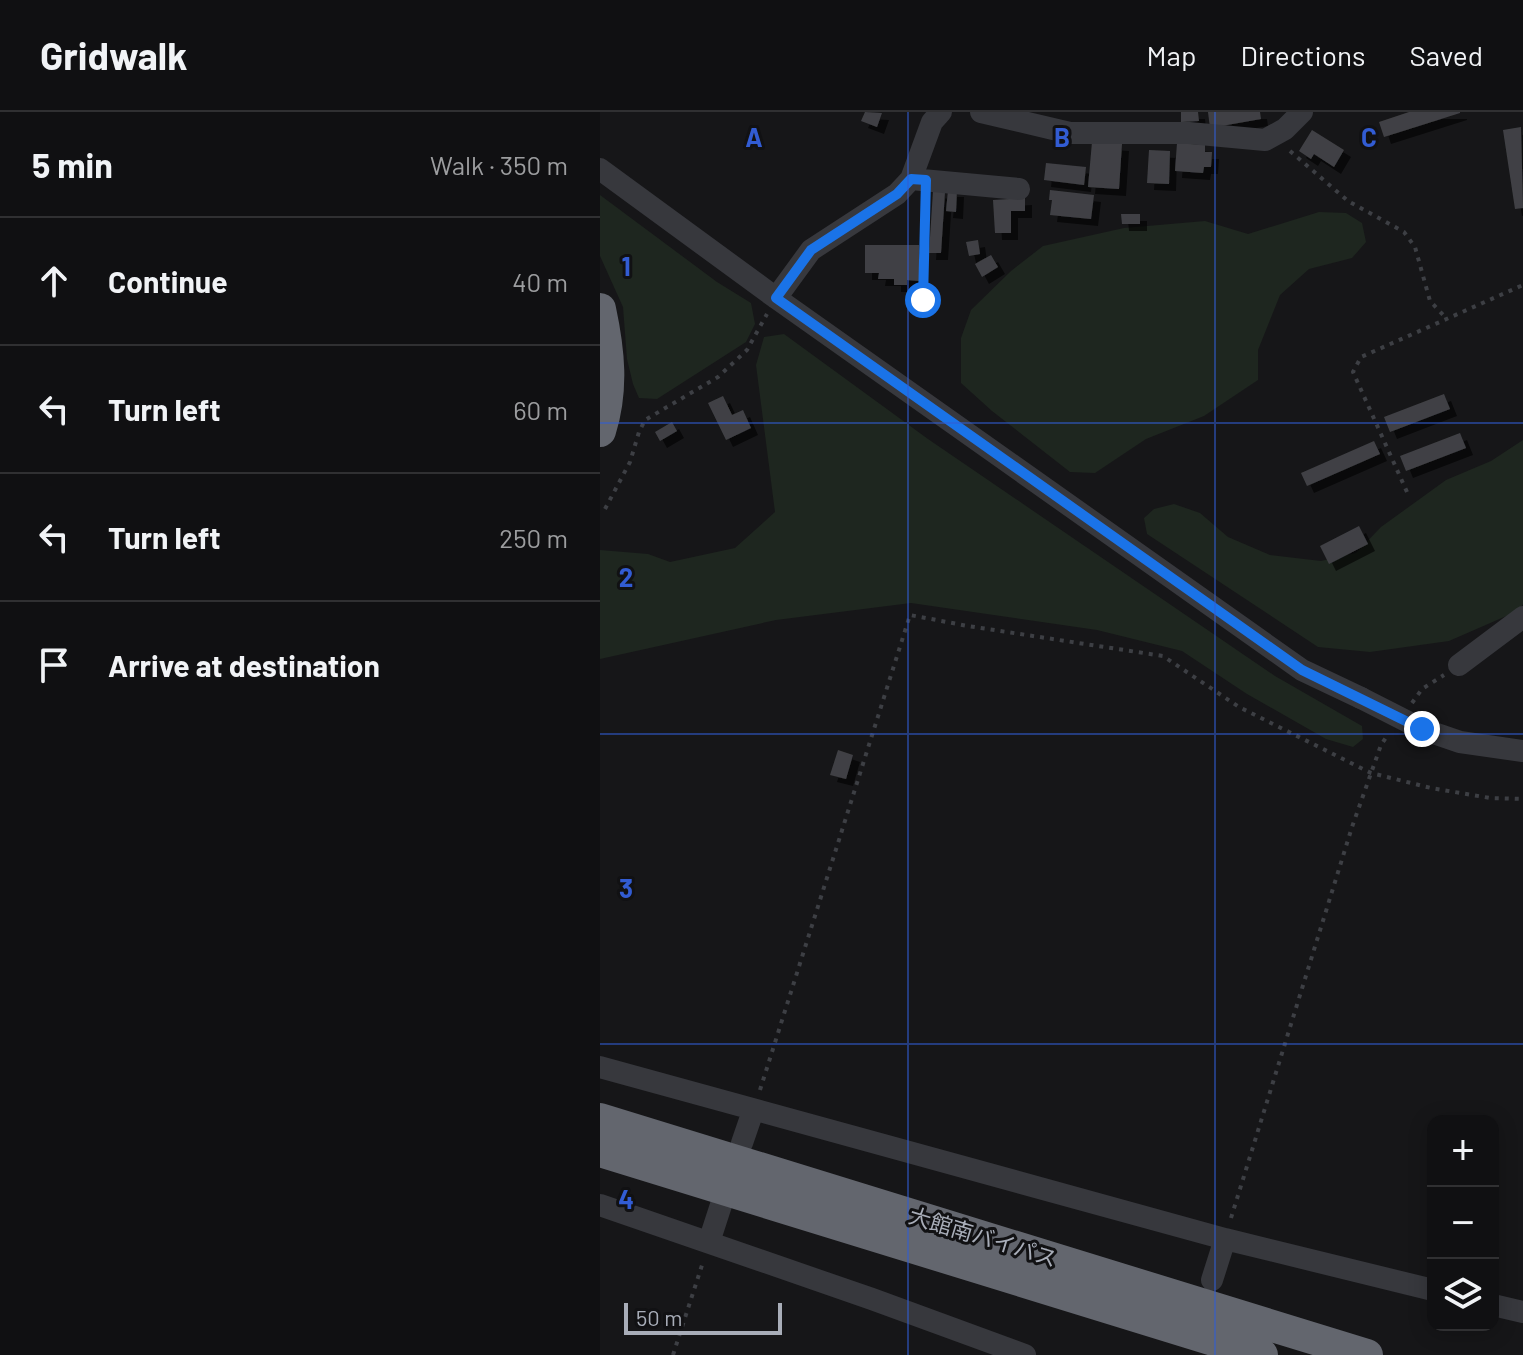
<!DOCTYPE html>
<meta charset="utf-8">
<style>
body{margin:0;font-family:Barlow,"Noto Sans JP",sans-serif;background:#1e1e20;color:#f1f3f6}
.controls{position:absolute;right:24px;bottom:24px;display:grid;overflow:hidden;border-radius:16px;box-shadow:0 4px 20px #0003}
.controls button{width:72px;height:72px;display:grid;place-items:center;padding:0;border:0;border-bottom:2px solid #303032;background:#101012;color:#f1f3f6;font:40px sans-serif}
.scale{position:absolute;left:24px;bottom:20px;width:158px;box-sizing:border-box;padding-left:8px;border:4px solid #a8adb8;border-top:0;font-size:22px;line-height:28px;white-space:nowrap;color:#a8adb8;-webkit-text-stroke:6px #111113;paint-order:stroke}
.stop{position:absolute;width:24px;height:24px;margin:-18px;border:6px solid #1a73e8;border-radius:50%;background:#fff}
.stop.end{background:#1a73e8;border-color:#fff;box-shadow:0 2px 8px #0008}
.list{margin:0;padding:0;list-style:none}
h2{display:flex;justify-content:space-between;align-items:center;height:104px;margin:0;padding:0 32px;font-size:34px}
h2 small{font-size:26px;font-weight:400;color:#9c9d9f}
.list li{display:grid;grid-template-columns:52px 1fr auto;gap:24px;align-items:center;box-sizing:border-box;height:128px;padding:0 32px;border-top:2px solid #303032}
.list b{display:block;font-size:30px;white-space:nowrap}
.list em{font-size:26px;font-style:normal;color:#9c9d9f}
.icon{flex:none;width:44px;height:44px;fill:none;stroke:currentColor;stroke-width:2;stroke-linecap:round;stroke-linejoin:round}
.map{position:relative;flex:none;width:923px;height:1243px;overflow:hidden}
header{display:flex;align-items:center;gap:48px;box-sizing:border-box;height:112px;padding:0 40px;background:#101012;border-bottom:2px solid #303032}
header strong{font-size:38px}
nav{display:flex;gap:44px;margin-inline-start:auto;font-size:28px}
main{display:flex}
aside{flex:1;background:#101012}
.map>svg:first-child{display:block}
.green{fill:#1e261f}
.building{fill:#404145;filter:url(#shadow)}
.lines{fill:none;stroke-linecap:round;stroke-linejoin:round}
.path{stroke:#3d3f44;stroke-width:4;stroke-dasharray:4 6;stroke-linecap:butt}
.minor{stroke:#37383d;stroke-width:22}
.highway{stroke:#63666e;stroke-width:32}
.minor-bridge{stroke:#37383d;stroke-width:22}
.route{stroke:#1a73e8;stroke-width:10}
.grid{fill:none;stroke:#325cd3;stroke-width:2;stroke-opacity:0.55}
.labels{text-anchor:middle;stroke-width:6;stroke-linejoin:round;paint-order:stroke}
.street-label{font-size:22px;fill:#a8adb8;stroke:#111113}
.grid-label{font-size:26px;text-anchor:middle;font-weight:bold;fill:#325cd3;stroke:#111113;stroke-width:6;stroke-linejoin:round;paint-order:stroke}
</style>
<header>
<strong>Gridwalk</strong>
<nav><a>Map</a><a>Directions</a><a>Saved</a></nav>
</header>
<main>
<aside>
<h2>5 min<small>Walk · 350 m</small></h2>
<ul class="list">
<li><svg class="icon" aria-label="ahead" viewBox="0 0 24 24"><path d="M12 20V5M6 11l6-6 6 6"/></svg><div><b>Continue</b></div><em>40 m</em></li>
<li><svg class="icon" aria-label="left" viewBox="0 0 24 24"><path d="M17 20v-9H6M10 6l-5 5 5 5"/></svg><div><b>Turn left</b></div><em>60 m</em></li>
<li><svg class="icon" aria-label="left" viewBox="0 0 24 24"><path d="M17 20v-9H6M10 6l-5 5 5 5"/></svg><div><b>Turn left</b></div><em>250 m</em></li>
<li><svg class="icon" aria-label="arrive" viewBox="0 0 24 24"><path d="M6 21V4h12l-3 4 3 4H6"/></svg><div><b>Arrive at destination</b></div></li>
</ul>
</aside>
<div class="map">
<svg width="923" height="1243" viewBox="0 0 923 1243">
<defs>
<filter id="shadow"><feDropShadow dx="7" dy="7" stdDeviation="0" flood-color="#0009"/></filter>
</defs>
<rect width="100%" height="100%" fill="#161618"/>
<path class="green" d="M0,83L117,170L151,191L155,212L146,230L57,287L39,286L33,272L27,247L23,195L0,144Z
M719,100L746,101L762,111L766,130L752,146L709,157L680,183L658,238V268L604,304L546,327L495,361L470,360L392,299L361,271V226L371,198L411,159L443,134L524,116L605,109L648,122Z
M184,222L328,327L675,564L762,614L763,627L753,635L726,627L647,582L582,539L497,518L311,491L176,508L0,547V438L48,442L70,450L135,436L175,400L156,253L164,225Z
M923,328V492L920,498L849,529L770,540L718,535L547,422L544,406L554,397L574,392L600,401L628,425L670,443L721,449L756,441L781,415L846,368L891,349Z"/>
<path class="building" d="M265,0L282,1L277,15L261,9Z
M581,0H598L599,9L581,10Z
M608,0H660L661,7L610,16Z
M809,0H860V1L784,25L779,10Z
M921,15L923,96L915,97L903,18Z
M712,18L744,38L734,55L714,42L711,47L699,39Z
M492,30L522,32L519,77L488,75Z
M577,31L605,33V40H612L611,55H604L603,61L575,59Z
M549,38L570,39L569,72L547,71Z
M446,51L486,55L484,73L444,68Z
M348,78H357L356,100L346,99Z
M450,78L494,83L491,107L450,103L452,88H449Z
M333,79L345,80L341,141H329Z
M425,86V99H411V121H395L393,88Z
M521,102H540V112H522Z
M378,128L380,142L369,144L366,130Z
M265,133H319V169L307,168V173H294V167H278L279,161H265Z
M391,143L398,155L382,165L375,152Z
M844,282L850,297L790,320L784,305Z
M123,284L132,303L143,298L151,316L126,328L108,291Z
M72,310L77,319L60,329L55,320Z
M860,321L866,336L806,359L800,344Z
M774,329L780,342L707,374L701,361Z
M759,414L768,432L729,452L720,434Z
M238,638L253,643L246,667L230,663Z"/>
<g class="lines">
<path class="path" d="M690,39L748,89L804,120L815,135L830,189L846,206
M323,188L325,87
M807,380L753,260L761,245L923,173
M5,397L30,350L39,320L45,308L118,265L147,238L167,202
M812,591L822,577L844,563
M160,978L310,503L368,514L563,544L639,595L771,661L831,676L890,686L923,687
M631,1106L752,715L781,633L787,624
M73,1243L103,1150"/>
<path class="minor" d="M381,0L470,21H589L665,28L685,17L702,0
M0,57L176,186L702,558L761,586
M311,67L419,77
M176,186L211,138L297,82L311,67L332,10L341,0
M859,553L923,505
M822,617L860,630L923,639
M0,955L625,1127L833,1178
M142,1031L153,999
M0,1093L272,1187L425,1243
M109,1130L121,1093
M612,1168L625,1127
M893,1193L923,1200"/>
<path class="highway" d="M0,197C9,239 13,278 0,319
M0,1007L767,1243
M0,1039L662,1243"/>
<path class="minor-bridge" d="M761,586L822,617"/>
</g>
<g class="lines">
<path class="route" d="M323,188L326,68L311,67L297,82L211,138L176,186L702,558L822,617"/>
</g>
<path class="grid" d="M308,0V1243M615,0V1243M0,311H923M0,622H923M0,932H923"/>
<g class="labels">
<g class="street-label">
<text transform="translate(383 1125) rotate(17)" y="8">大館南バイパス</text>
</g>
</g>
<g class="grid-label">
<text x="154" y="35">A</text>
<text x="462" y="35">B</text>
<text x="769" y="35">C</text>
<text x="26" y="164">1</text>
<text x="26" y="475">2</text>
<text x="26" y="786">3</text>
<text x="26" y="1097">4</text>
</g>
</svg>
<div class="controls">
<button>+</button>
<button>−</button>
<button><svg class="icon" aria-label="layers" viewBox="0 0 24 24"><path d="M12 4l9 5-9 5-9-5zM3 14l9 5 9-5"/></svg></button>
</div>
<div class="scale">50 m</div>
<div class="stop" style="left:323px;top:188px"></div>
<div class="stop end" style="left:822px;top:617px"></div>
</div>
</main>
